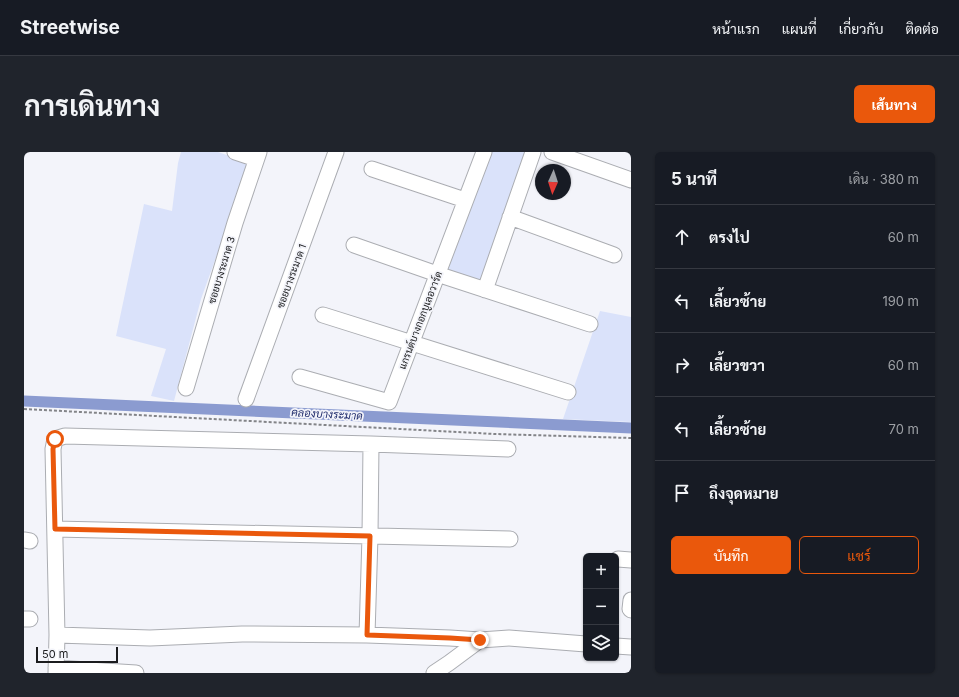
<!DOCTYPE html>
<html lang="th">
<meta charset="utf-8">
<style>
body{margin:0;font-family:Inter,Sarabun,sans-serif;background:#20242c;color:#f1f3f6}
.controls{position:absolute;right:12px;bottom:12px;display:grid;overflow:hidden;border-radius:6px;box-shadow:0 1px 3px #0004}
.controls button{width:36px;height:36px;display:grid;place-items:center;padding:0;border:0;border-bottom:1px solid #363941;background:#171b24;color:#f1f3f6;font:20px sans-serif}
.compass{position:absolute;left:511px;top:12px;width:36px;height:36px;border-radius:50%;background:#171b24;box-shadow:0 1px 3px #0004;rotate:183deg}
.scale{position:absolute;left:12px;bottom:10px;width:82px;box-sizing:border-box;padding-left:4px;border:2px solid #1b1c1e;border-top:0;font-size:11px;line-height:14px;white-space:nowrap;color:#1b1c1e;-webkit-text-stroke:3px #f3f4fa;paint-order:stroke}
.stop{position:absolute;width:12px;height:12px;margin:-9px;border:3px solid #ea580c;border-radius:50%;background:#fff}
.stop.end{background:#ea580c;border-color:#fff;box-shadow:0 1px 4px #0008}
.list{margin:0;padding:0;list-style:none}
h2{display:flex;justify-content:space-between;align-items:center;height:52px;margin:0;padding:0 16px;font-size:17px}
h2 small{font-size:13px;font-weight:400;color:#9ea1a6}
.list li{display:grid;grid-template-columns:26px 1fr auto;gap:12px;align-items:center;box-sizing:border-box;height:64px;padding:0 16px;border-top:1px solid #363941}
.list b{display:block;font-size:15px;white-space:nowrap}
.list em{font-size:13px;font-style:normal;color:#9ea1a6}
.actions{display:flex;gap:8px;padding:12px 16px}
.actions a{flex:1;padding:9px 0;border:1px solid #ea580c;border-radius:6px;text-align:center;font-size:14px;color:#ea580c}
.actions .main{background:#ea580c;color:#fff}
.icon{flex:none;width:22px;height:22px;fill:none;stroke:currentColor;stroke-width:2;stroke-linecap:round;stroke-linejoin:round}
.map{position:relative;flex:none;width:607px;height:521px;overflow:hidden;border-radius:6px}
header{display:flex;align-items:center;gap:24px;box-sizing:border-box;height:56px;padding:0 20px;background:#171b24;border-bottom:1px solid #363941}
header strong{font-size:19px}
nav{display:flex;gap:22px;margin-inline-start:auto;font-size:14px}
.intro{display:flex;align-items:center;justify-content:space-between;box-sizing:border-box;height:96px;padding:0 24px}
h1{margin:0;font-size:28px}
.button{padding:10px 18px;border-radius:6px;background:#ea580c;color:#fff;font-size:14px;font-weight:700}
main{display:flex;gap:24px;padding:0 24px}
aside{flex:1;background:#171b24;border-radius:6px;box-shadow:0 1px 3px #0004}
.map>svg:first-child{display:block}
.green{fill:#dae2fa}
.lines{fill:none;stroke-linecap:round;stroke-linejoin:round}
.canal{stroke:#8b9bd0;stroke-width:11}
.minor-casing{stroke:#abadb2;stroke-width:17}
.path{stroke:#838488;stroke-width:2;stroke-dasharray:3 2;stroke-linecap:butt}
.minor{stroke:#fff;stroke-width:15}
.route{stroke:#ea580c;stroke-width:5}
.labels{text-anchor:middle;stroke-width:3.5;stroke-linejoin:round;paint-order:stroke}
.street-label{font-size:10px;fill:#1b1c1e;stroke:#f3f4fa}
.water-label{font-size:11px;font-style:italic;fill:#232f6e;stroke:#f3f4fa}
</style>
<header>
<strong>Streetwise</strong>
<nav><a>หน้าแรก</a><a>แผนที่</a><a>เกี่ยวกับ</a><a>ติดต่อ</a></nav>
</header>
<div class="intro"><h1>การเดินทาง</h1><a class="button">เส้นทาง</a></div>
<main>
<div class="map">
<svg width="607" height="521" viewBox="0 0 607 521">
<rect width="100%" height="100%" fill="#f3f4fa"/>
<path class="green" d="M157,0H194L226,11L177,147L150,249L127,244L142,197L92,184L120,52L148,59L154,11Z
M458,0H502L459,129L420,117Z
M576,159L607,165V270L539,267Z"/>
<g class="lines">
<path class="canal" d="M0,249L607,276"/>
<g class="minor-casing">
<path id="minor" d="M211,0L232,7
M528,0L607,28
M348,17L441,48
M486,65L590,103
M330,93L413,122L566,172
M461,138L509,0
M299,163L544,240
M276,225L365,250L460,0
M162,236L211,71L235,0
M222,247L312,0
M31,377L486,387
M0,388L6,389
M594,407L607,408
M607,448L606,457L607,458
M0,467H6
M33,483L126,486L218,482L343,483L426,486L456,488
M343,483L346,384L347,292
M592,494L607,495
M32,516L112,521
M32,521L33,483L29,297L31,287L41,284L347,292L484,297
M410,521L425,511L456,488L485,486L562,492"/>
</g>
<path class="path" d="M0,257L471,282L607,286"/>
<use href="#minor" class="minor"/>
</g>
<g class="lines">
<path class="route" d="M31,287L29,297L31,377L346,384L343,483L426,486L456,488"/>
</g>
<g class="labels">
<g class="street-label">
<text transform="translate(197 118) rotate(-73)" y="4">ซอยบางระมาด 3</text>
<text transform="translate(267 124) rotate(-70)" y="4">ซอยบางระมาด 1</text>
<text transform="translate(396 168) rotate(-69)" y="4">แกรนด์บางกอกบูเลอวาร์ด</text>
</g>
<g class="water-label">
<text transform="translate(303 262) rotate(3)" y="4">คลองบางระมาด</text>
</g>
</g>
</svg>
<div class="controls">
<button>+</button>
<button>−</button>
<button><svg class="icon" aria-label="layers" viewBox="0 0 24 24"><path d="M12 4l9 5-9 5-9-5zM3 14l9 5 9-5"/></svg></button>
</div>
<svg class="compass" viewBox="-18 -18 36 36"><path d="M0-13l5 13h-10z" fill="#e53935"/><path d="M0 13l5-13h-10z" fill="#9ea1a6"/></svg>
<div class="scale">50 m</div>
<div class="stop" style="left:31px;top:287px"></div>
<div class="stop end" style="left:456px;top:488px"></div>
</div>
<aside>
<h2>5 นาที<small>เดิน · 380 m</small></h2>
<ul class="list">
<li><svg class="icon" aria-label="ahead" viewBox="0 0 24 24"><path d="M12 20V5M6 11l6-6 6 6"/></svg><div><b>ตรงไป</b></div><em>60 m</em></li>
<li><svg class="icon" aria-label="left" viewBox="0 0 24 24"><path d="M17 20v-9H6M10 6l-5 5 5 5"/></svg><div><b>เลี้ยวซ้าย</b></div><em>190 m</em></li>
<li><svg class="icon" aria-label="right" viewBox="0 0 24 24"><path d="M7 20v-9h11M14 6l5 5-5 5"/></svg><div><b>เลี้ยวขวา</b></div><em>60 m</em></li>
<li><svg class="icon" aria-label="left" viewBox="0 0 24 24"><path d="M17 20v-9H6M10 6l-5 5 5 5"/></svg><div><b>เลี้ยวซ้าย</b></div><em>70 m</em></li>
<li><svg class="icon" aria-label="arrive" viewBox="0 0 24 24"><path d="M6 21V4h12l-3 4 3 4H6"/></svg><div><b>ถึงจุดหมาย</b></div></li>
</ul>
<div class="actions"><a class="main">บันทึก</a><a>แชร์</a></div>
</aside>
</main>
